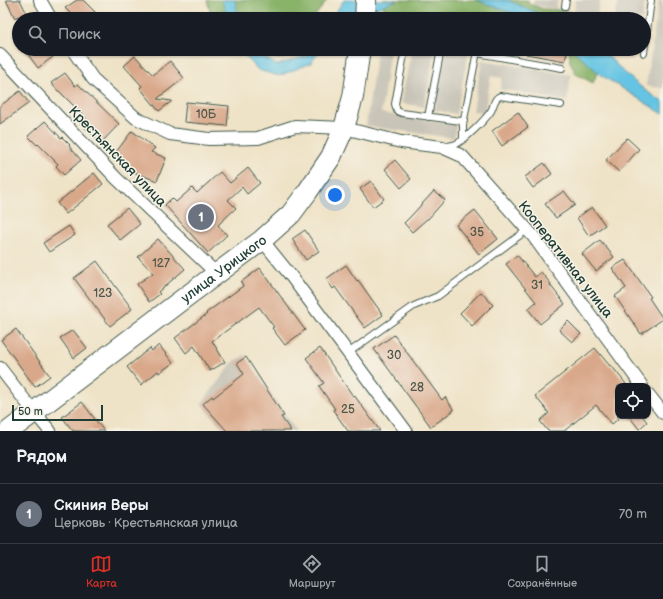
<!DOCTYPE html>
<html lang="ru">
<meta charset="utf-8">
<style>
body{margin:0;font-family:"Balsamiq Sans",sans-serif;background:#242831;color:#f1f3f6}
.controls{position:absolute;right:12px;bottom:12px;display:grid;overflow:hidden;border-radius:8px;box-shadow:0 1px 3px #0004}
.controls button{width:36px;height:36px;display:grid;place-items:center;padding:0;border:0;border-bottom:1px solid #363941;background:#171b24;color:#f1f3f6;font:20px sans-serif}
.scale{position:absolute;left:12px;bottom:10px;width:91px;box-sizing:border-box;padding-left:4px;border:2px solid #1f3d34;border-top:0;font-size:11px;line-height:14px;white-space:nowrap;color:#1f3d34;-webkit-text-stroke:3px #f7f3e8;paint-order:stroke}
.you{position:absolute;left:335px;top:195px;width:14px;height:14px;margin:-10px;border:3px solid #fff;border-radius:50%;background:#1a73e8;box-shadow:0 0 0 6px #1a73e833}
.badge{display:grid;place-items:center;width:26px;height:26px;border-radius:50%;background:#d93025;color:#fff;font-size:13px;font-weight:700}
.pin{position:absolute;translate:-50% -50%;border:2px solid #fff;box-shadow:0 1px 4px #0006}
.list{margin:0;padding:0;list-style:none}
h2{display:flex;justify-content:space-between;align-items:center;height:52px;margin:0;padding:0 16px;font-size:17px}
h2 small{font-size:13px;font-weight:400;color:#9ea1a6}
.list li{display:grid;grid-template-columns:26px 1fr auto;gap:12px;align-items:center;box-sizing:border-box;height:60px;padding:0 16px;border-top:1px solid #363941}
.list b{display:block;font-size:15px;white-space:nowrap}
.list p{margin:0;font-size:13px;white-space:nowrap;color:#9ea1a6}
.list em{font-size:13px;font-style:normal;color:#9ea1a6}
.icon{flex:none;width:22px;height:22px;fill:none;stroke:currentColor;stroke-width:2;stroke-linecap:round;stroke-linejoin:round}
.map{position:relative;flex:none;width:663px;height:431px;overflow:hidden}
.search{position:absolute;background:#171b24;box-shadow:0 1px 3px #0004;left:12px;right:12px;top:12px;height:44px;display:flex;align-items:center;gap:10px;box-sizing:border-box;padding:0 14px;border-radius:22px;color:#9ea1a6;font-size:15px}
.sheet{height:112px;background:#171b24}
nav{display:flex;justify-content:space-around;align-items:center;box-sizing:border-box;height:56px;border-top:1px solid #363941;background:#171b24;font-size:11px;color:#9ea1a6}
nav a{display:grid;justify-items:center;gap:2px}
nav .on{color:#d93025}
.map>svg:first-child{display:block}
.industrial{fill:#c8c4b8}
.forest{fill:#8ab36a;stroke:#54784f}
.water{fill:#65c4e3;stroke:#42808c}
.building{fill:#d9a88a}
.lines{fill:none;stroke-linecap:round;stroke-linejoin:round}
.service-casing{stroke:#3e564a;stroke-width:8}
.minor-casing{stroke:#3e564a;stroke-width:14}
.primary-casing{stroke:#3e564a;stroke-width:22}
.service{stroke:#fff;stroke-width:6}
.minor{stroke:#fff;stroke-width:12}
.primary{stroke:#fff;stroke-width:20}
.labels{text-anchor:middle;stroke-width:3;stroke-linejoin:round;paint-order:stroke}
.number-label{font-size:12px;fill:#4e584a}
.street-label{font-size:14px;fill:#1f3d34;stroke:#f7f3e8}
</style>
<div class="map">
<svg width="663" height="431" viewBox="0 0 663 431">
<rect width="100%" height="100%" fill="#f7f3e8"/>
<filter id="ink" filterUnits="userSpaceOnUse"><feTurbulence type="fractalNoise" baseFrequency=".025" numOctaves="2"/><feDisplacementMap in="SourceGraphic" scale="8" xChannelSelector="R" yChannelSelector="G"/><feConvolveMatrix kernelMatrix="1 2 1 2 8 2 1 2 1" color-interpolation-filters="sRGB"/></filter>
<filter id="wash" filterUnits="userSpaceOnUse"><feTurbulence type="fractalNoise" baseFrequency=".012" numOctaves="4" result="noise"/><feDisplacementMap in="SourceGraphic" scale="16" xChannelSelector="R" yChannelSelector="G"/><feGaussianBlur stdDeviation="0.9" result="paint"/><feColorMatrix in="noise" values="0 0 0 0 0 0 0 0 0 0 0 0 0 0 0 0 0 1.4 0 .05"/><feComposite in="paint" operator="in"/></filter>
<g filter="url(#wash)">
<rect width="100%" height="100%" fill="#efe3c7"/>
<path class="industrial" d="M534,0H558L556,9L533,5Z
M576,0H600L597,17L574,13Z
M618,0H645L642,19H615Z
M659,0H663V88L646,86Z
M377,49H390L381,113L456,124L454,138L366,126Z
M412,49H435L424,107L401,103Z
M447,49H469L456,114L435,110Z
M482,60L571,75L567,101L500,89L502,78L491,76L484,113L473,111Z
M245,355L296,431H225L201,404L233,362Z"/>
<path class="forest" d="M207,0H327L313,19H212Z
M383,0H528L529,4L543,9L561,10L567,11L583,19H389L384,10Z
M247,49H292L285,58H275Z
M569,49H607L593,83L576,74L570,62Z"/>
<path class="water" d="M222,0H235L239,19H228Z
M344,0H398L347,19H331Z
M476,0H507L552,19H529Z
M239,49H255L258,54L277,65L307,56L311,49H321L311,63L279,76L258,70Z
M572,49H602C620,69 639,88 663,102V114L601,75Z"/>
<g id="blocks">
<path class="building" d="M6,0H20L26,12L15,18Z
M77,0H83L95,12L88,19H76L65,8Z
M24,49H48L54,56L38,68Z
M526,49H568L565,61L526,54Z
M135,56L153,75L170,61L184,78L157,99L172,101L159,111L140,88L142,86L124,66Z
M65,73L75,86L78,84L119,124L101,143L80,123L86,118L59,91H58L51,83Z
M20,91L29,103L0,124V106Z
M186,102L229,106L227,126L184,122Z
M518,112L528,127L502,146L492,131Z
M45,121L61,138L62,137L70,145L69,146L81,160L64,175L56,166L58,164L38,144L37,145L28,136Z
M132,131L155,148L151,152L166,158L157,181L136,173L113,156Z
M627,138L639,149L619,172L606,160Z
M395,160L411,179L401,188L385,169Z
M544,163L552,174L533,188L525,177Z
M248,168L260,183L247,194L242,187L228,200L236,208L218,225L227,235L208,253L165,205L172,198L176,202L192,188L197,193L220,172L230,183Z
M94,173L103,184L66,214L57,203Z
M371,181L384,199L373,207L360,189Z
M434,191L445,200L428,219H427L412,232L404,223L411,216Z
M564,191L575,205L556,218L545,204Z
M592,207L605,225L589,236L577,218Z
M127,208L140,224L120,240L107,224Z
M475,210L498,239L479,254L456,225Z
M69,226L75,235L49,252L43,243Z
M305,230L319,251L306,260L292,239Z
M158,239L185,269L158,292L160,294L149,302L137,284L153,273L138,257Z
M600,240L614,257L596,271L582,254Z
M517,255L535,277L541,272L551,284L550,285L565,304L540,324L528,309L536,302L506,264Z
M625,260L651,297L649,298L663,319L641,334L615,296L626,288L612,268Z
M97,261L132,309L110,326L74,278Z
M346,265L357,281L358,280L383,315L365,328L335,287L333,289L326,279Z
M260,268L305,330L285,345L272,328L274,327L259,307L212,341L225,362L210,371L194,346L186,353L175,338L207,314L206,313L243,286L241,282Z
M481,292L493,305L472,326L460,313Z
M568,321L581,334L572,342L559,330Z
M16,329L50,376L35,387L9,351L1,340Z
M73,330L87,348L74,358L60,338Z
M394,335L442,400L445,397L454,410L431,427L374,349Z
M159,345L173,363L159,373L158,371L141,385L127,367L150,348L152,351Z
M320,348L353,396L354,395L380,431H348L333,410L335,409L319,386L324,383L306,358Z
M595,348L610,366L611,365L626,384L623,386H618V419L612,424L596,405L564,431H548L540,421L549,413L535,396Z
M246,357L284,416L281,417L291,431H227L203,404L212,396L213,398L244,374L237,363Z
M82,402L104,431H73L62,417Z
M629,416H642L647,422L639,429Z"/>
</g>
</g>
<g filter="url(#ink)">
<use href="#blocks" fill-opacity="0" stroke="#3e564a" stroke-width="1"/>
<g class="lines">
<g class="service-casing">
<path id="service" d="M565,6L566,0
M405,49L395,104L397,111L402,113L461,121L463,125V139
M477,53L562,68
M644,53L651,0
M428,117L441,49
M463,125L477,51
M444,147C448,146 453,145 456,144C465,140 485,120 491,111C494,106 494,98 500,96L561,105
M348,353L414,306L438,296L527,230"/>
</g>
<g class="minor-casing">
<path id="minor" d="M40,0L51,19
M72,49L93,79L136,118L170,134L209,139L258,138L295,126L344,128L401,142L442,147L462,156L533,236L642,386
M0,55L116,178L217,274
M262,240L291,276L406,431
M0,368L34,412L50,431
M648,394L663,413"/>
</g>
<g class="primary-casing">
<g id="primary">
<path d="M365,19L366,0"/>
<path id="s1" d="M9,431L179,302L262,240L291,214L308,191L331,157L344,128L353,97L360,49"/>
</g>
</g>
<use href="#service" class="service"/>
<use href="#minor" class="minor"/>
<use href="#primary" class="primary"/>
</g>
</g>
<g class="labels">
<g class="number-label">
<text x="206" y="118">10Б</text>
<text x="477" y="236">35</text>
<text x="161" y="267">127</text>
<text x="537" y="289">31</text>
<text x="103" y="297">123</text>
<text x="394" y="359">30</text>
<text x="417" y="391">28</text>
<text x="348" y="413">25</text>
</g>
<g class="street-label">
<text transform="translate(118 156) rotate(46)" y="5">Крестьянская улица</text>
<text transform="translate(566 259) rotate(52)" y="5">Кооперативная улица</text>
<text dy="5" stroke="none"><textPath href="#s1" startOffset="269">улица Урицкого</textPath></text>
</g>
</g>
</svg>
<div class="controls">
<button><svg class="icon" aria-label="locate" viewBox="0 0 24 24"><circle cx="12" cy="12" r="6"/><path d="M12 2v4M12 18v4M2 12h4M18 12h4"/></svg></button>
</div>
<div class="scale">50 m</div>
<div class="you"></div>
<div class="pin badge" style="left:201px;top:217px;background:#6b7280">1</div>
<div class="search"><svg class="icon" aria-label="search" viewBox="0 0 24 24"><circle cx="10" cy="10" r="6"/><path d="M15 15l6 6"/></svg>Поиск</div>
</div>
<section class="sheet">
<h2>Рядом<small></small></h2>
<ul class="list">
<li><span class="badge" style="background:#6b7280">1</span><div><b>Скиния Веры</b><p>Церковь · Крестьянская улица</p></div><em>70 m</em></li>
</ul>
</section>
<nav>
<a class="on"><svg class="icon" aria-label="map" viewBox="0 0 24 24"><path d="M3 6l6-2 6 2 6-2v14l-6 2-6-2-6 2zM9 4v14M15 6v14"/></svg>Карта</a>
<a><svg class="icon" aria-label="directions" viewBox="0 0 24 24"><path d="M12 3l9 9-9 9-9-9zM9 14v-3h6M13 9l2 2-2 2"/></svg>Маршрут</a>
<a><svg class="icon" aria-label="saved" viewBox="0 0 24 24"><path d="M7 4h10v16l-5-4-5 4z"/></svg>Сохранённые</a>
</nav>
